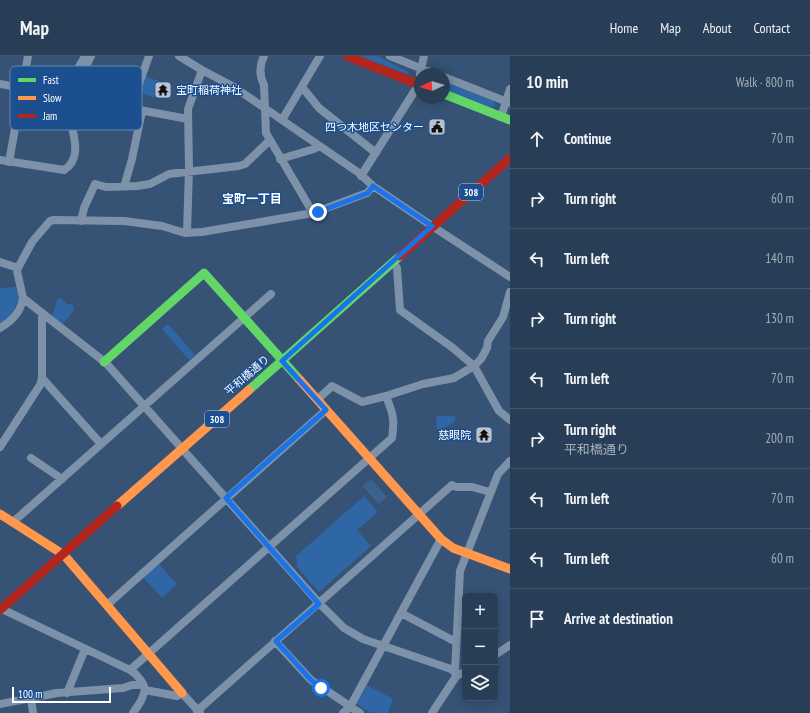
<!DOCTYPE html>
<meta charset="utf-8">
<style>
body{margin:0;font-family:"PT Sans Narrow","Noto Sans JP",sans-serif;background:#344961;color:#f1f3f6}
.controls{position:absolute;right:12px;bottom:12px;display:grid;overflow:hidden;border-radius:6px;box-shadow:0 2px 10px #0003}
.controls button{width:36px;height:36px;display:grid;place-items:center;padding:0;border:0;border-bottom:1px solid #44576d;background:#283e57;color:#f1f3f6;font:20px sans-serif}
.compass{position:absolute;left:414px;top:12px;width:36px;height:36px;border-radius:50%;background:#283e57;box-shadow:0 2px 10px #0003;rotate:266deg}
.scale{position:absolute;left:12px;bottom:10px;width:99px;box-sizing:border-box;padding-left:4px;border:2px solid #fff;border-top:0;font-size:11px;line-height:14px;white-space:nowrap;color:#fff;-webkit-text-stroke:3px #1b4f8f;paint-order:stroke}
.stop{position:absolute;width:12px;height:12px;margin:-9px;border:3px solid #1a73e8;border-radius:50%;background:#fff}
.stop.end{background:#1a73e8;border-color:#fff;box-shadow:0 1px 4px #0008}
.list{margin:0;padding:0;list-style:none}
h2{display:flex;justify-content:space-between;align-items:center;height:52px;margin:0;padding:0 16px;font-size:17px}
h2 small{font-size:13px;font-weight:400;color:#a5aeba}
.list li{display:grid;grid-template-columns:26px 1fr auto;gap:12px;align-items:center;box-sizing:border-box;height:60px;padding:0 16px;border-top:1px solid #44576d}
.list b{display:block;font-size:15px;white-space:nowrap}
.list p{margin:0;font-size:13px;white-space:nowrap;color:#a5aeba}
.list em{font-size:13px;font-style:normal;color:#a5aeba}
.icon{flex:none;width:22px;height:22px;fill:none;stroke:currentColor;stroke-width:2;stroke-linecap:round;stroke-linejoin:round}
.map{position:relative;flex:none;width:510px;height:657px;overflow:hidden}
header{display:flex;align-items:center;gap:24px;box-sizing:border-box;height:56px;padding:0 20px;background:#283e57;border-bottom:1px solid #44576d}
header strong{font-size:19px}
nav{display:flex;gap:22px;margin-inline-start:auto;font-size:14px}
main{display:flex}
aside{flex:1;background:#283e57}
.map>svg:first-child{display:block}
.green{fill:#2f66a5}
.water{fill:#3b618d}
.lines{fill:none;stroke-linecap:round;stroke-linejoin:round}
.street{stroke:#7d92a8;stroke-width:8}
.fast{stroke:#63d668;stroke-width:9}
.slow{stroke:#ff974d;stroke-width:9}
.jam{stroke:#b3261e;stroke-width:9}
.route{stroke:#1a73e8;stroke-width:5}
.labels{text-anchor:middle;stroke-width:3;stroke-linejoin:round;paint-order:stroke}
.shield{fill:#1b4f8f;stroke:#bbcadd;stroke-width:1}
.shield-label{font-size:10px;font-weight:bold;fill:#fff}
.poi-label{font-size:11px;fill:#fff;stroke:#1b4f8f;text-anchor:end}
.street-label{font-size:11px;fill:#fff;stroke:#1b4f8f}
.neighbourhood-label{font-size:12px;font-weight:bold;fill:#fff;stroke:#1b4f8f}
.key{fill:#1b4f8f;stroke:#5f84b1;stroke-width:1}
.key-label{font-size:11px;fill:#fff}
</style>
<header>
<strong>Map</strong>
<nav><a>Home</a><a>Map</a><a>About</a><a>Contact</a></nav>
</header>
<main>
<div class="map">
<svg width="510" height="657" viewBox="0 0 510 657">
<rect width="100%" height="100%" fill="#365274"/>
<path class="green" d="M359,0H378L408,16L409,19Z
M145,20L161,26L154,42L139,36Z
M444,25L493,45L495,47V50L490,51L444,34Z
M16,231L19,244L10,260L0,267V232Z
M58,242H61L67,248H72L74,254L63,268L52,260Z
M168,268L195,299L189,304L162,273Z
M436,360H455V365L446,371L437,374Z
M364,440L378,456L357,474L371,490L319,536L297,511L296,500Z
M158,507L177,528L162,542L143,521Z
M367,629L393,643L388,657C374,657 365,657 357,647Z"/>
<path class="water" d="M371,423L387,441L379,448L362,430Z"/>
<g class="lines">
<path class="street" d="M179,0L202,14L234,31L359,117L373,130L432,170L510,221
M264,0C259,10 259,19 264,29L266,77L313,157
M390,0L435,18
M420,18L424,0
M444,21L510,47
M0,28L188,63
M302,31L319,52L376,97
M75,33C78,21 86,11 91,0
M130,53L149,0
M501,61L510,33
M282,64L320,0
M280,103L314,93L319,90
M0,104L64,114C83,102 73,79 70,62C69,51 68,41 70,31C72,20 80,10 85,0
M9,106L28,0
M361,120L419,28
M124,131L132,103L142,55
M81,165L84,152L95,128L106,131L137,130L150,128L169,118L239,110L245,108L269,85
M187,177L189,113L188,53L202,14
M0,206L18,212
M393,206L397,212L400,254L453,292L474,310L499,355L510,364
M42,257L106,307L319,547L344,572L363,583L451,613L458,619
M0,272C12,265 21,256 23,242L17,215L18,212L32,186L50,165L54,164L124,165L162,170L185,177L202,176L313,157L367,137L373,130
M42,322L101,388
M317,344L332,330L362,346L386,340L423,328L454,322L474,310L481,303L487,292L488,285L503,261L510,236
M0,391L40,329L42,322V257L23,242
M31,402L62,423
M13,466L271,238
M107,549L326,354
M0,552L130,614C137,618 144,627 145,634L177,640L182,637L200,657
M401,557L456,586
M275,585L311,624L360,657
M495,599L510,589
M130,614L392,382C395,363 393,358 386,340
M455,616L460,515L498,418L510,405
M67,637L85,593
M31,642L33,657
M0,648L57,637L123,632L132,629H143
M197,655L452,429L456,431H472L490,436
M133,657L141,645L145,634
M343,657L350,651L441,483
M432,657L455,622L458,619L465,616"/>
<path class="fast" d="M444,38L510,64
M104,306L204,217L299,323
M249,334L400,200"/>
<path class="slow" d="M299,323L441,483L453,492L510,513
M117,450L249,334
M0,458L64,499L182,637"/>
<path class="jam" d="M347,0L420,29
M400,200L510,102
M0,554L117,450"/>
</g>
<g class="lines">
<path class="route" d="M318,156L368,137L373,130L432,170L282,305L326,354L226,442L319,548L276,585L311,624L321,632"/>
</g>
<defs>
<g id="temple-square" transform="scale(0.9)"><rect x="-9" y="-9" width="18" height="18" rx="4" fill="#b9c2ce" stroke="#1b4f8f"/><path d="M0-6L5-2H3V0L6.5 2.5H4V6H1.5V3h-3V6H-4V2.5H-6.5L-3 0V-2H-5Z" fill="#111"/></g>
<g id="civic-square" transform="scale(0.9)"><rect x="-9" y="-9" width="18" height="18" rx="4" fill="#b9c2ce" stroke="#1b4f8f"/><path d="M-.6-6.5H3V-4.5H.6V-3L4-1V1h2V6H-6V1h2V-1L-.6-3ZM-1.2 2.5V6h2.4V2.5Z" fill="#111"/></g>
</defs>
<g fill-rule="evenodd">
<use href="#temple-square" x="163" y="34"/>
<use href="#civic-square" x="437" y="71"/>
<use href="#temple-square" x="484" y="379"/>
</g>
<g class="labels">
<g class="shield">
<rect x="459" y="128" width="24" height="16" rx="3"/>
<rect x="205" y="355" width="24" height="16" rx="3"/>
</g>
<g class="shield-label">
<text x="471" y="140">308</text>
<text x="217" y="367">308</text>
</g>
<g class="poi-label">
<text x="176" y="38" text-anchor="start">宝町稲荷神社</text>
<text x="424" y="75">四つ木地区センター</text>
<text x="471" y="383">慈眼院</text>
</g>
<g class="street-label">
<text transform="translate(247 319) rotate(-41)" y="4">平和橋通り</text>
</g>
<g class="neighbourhood-label">
<text x="252" y="147">宝町一丁目</text>
</g>
</g>
<rect x="10" y="10" width="132" height="64" rx="6" class="key"/>
<rect x="18" y="22" width="18" height="4" fill="#63d668"/>
<rect x="18" y="40" width="18" height="4" fill="#ff974d"/>
<rect x="18" y="58" width="18" height="4" fill="#b3261e"/>
<g class="key-label">
<text x="43" y="28">Fast</text>
<text x="43" y="46">Slow</text>
<text x="43" y="64">Jam</text>
</g>
</svg>
<div class="controls">
<button>+</button>
<button>−</button>
<button><svg class="icon" aria-label="layers" viewBox="0 0 24 24"><path d="M12 4l9 5-9 5-9-5zM3 14l9 5 9-5"/></svg></button>
</div>
<svg class="compass" viewBox="-18 -18 36 36"><path d="M0-13l5 13h-10z" fill="#e53935"/><path d="M0 13l5-13h-10z" fill="#a5aeba"/></svg>
<div class="scale">100 m</div>
<div class="stop" style="left:321px;top:632px"></div>
<div class="stop end" style="left:318px;top:156px"></div>
</div>
<aside>
<h2>10 min<small>Walk · 800 m</small></h2>
<ul class="list">
<li><svg class="icon" aria-label="ahead" viewBox="0 0 24 24"><path d="M12 20V5M6 11l6-6 6 6"/></svg><div><b>Continue</b></div><em>70 m</em></li>
<li><svg class="icon" aria-label="right" viewBox="0 0 24 24"><path d="M7 20v-9h11M14 6l5 5-5 5"/></svg><div><b>Turn right</b></div><em>60 m</em></li>
<li><svg class="icon" aria-label="left" viewBox="0 0 24 24"><path d="M17 20v-9H6M10 6l-5 5 5 5"/></svg><div><b>Turn left</b></div><em>140 m</em></li>
<li><svg class="icon" aria-label="right" viewBox="0 0 24 24"><path d="M7 20v-9h11M14 6l5 5-5 5"/></svg><div><b>Turn right</b></div><em>130 m</em></li>
<li><svg class="icon" aria-label="left" viewBox="0 0 24 24"><path d="M17 20v-9H6M10 6l-5 5 5 5"/></svg><div><b>Turn left</b></div><em>70 m</em></li>
<li><svg class="icon" aria-label="right" viewBox="0 0 24 24"><path d="M7 20v-9h11M14 6l5 5-5 5"/></svg><div><b>Turn right</b><p>平和橋通り</p></div><em>200 m</em></li>
<li><svg class="icon" aria-label="left" viewBox="0 0 24 24"><path d="M17 20v-9H6M10 6l-5 5 5 5"/></svg><div><b>Turn left</b></div><em>70 m</em></li>
<li><svg class="icon" aria-label="left" viewBox="0 0 24 24"><path d="M17 20v-9H6M10 6l-5 5 5 5"/></svg><div><b>Turn left</b></div><em>60 m</em></li>
<li><svg class="icon" aria-label="arrive" viewBox="0 0 24 24"><path d="M6 21V4h12l-3 4 3 4H6"/></svg><div><b>Arrive at destination</b></div></li>
</ul>
</aside>
</main>
